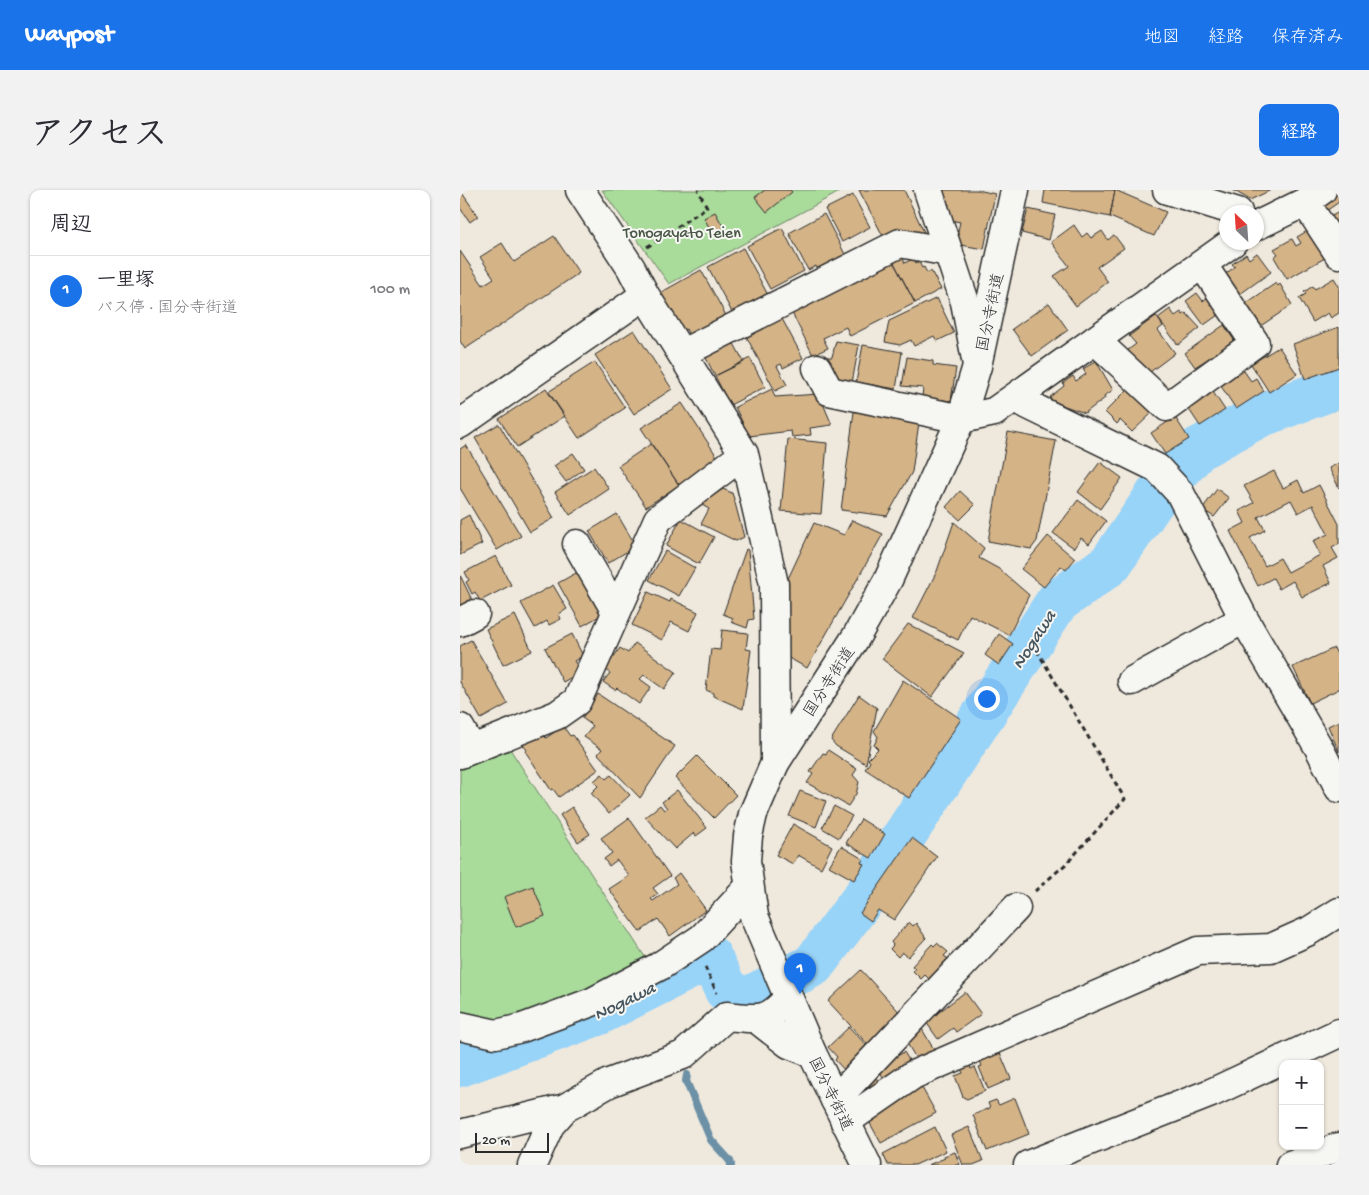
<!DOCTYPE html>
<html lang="ja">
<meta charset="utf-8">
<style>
body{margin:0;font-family:"Gochi Hand","Klee One",sans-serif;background:#f2f2f3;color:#2b2b33}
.controls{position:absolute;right:15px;bottom:15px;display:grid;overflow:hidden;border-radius:10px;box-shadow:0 1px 4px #0004}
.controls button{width:45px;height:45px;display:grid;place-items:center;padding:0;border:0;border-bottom:1px solid #e1e1e2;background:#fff;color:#2b2b33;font:25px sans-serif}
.compass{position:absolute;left:759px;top:15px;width:45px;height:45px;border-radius:50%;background:#fff;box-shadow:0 1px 4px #0004;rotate:335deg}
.scale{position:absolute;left:15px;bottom:12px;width:74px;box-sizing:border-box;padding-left:5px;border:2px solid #2b2b2b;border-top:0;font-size:14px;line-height:18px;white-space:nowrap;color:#2b2b2b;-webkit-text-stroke:4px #f6f6f2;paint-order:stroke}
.you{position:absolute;left:526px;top:508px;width:18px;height:18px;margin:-12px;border:4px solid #fff;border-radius:50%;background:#1a73e8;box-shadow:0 0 0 8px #1a73e833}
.badge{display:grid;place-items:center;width:32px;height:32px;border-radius:50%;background:#1a73e8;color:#fff;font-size:16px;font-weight:700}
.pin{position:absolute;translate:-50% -41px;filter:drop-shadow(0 1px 2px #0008)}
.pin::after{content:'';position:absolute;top:26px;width:18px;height:15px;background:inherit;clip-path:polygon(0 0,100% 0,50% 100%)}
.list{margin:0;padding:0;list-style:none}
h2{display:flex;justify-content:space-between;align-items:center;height:65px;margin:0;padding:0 20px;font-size:21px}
h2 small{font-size:16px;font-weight:400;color:#7c7c81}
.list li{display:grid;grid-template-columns:32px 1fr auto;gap:15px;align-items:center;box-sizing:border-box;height:70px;padding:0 20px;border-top:1px solid #e1e1e2}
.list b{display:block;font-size:19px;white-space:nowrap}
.list p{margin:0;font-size:16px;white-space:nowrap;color:#7c7c81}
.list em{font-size:16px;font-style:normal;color:#7c7c81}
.map{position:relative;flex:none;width:879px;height:975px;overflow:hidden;border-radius:10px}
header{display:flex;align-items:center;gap:30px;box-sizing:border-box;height:70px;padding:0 25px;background:#1a73e8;color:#fff}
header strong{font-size:24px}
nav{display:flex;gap:28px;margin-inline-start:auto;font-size:18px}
.intro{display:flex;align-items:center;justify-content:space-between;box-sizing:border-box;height:120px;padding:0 30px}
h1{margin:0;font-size:35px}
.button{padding:12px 22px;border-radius:10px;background:#1a73e8;color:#fff;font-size:18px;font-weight:700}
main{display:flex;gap:30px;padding:0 30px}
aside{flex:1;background:#fff;border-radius:10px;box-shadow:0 1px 4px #0004}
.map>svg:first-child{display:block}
.green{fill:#a9db9b;stroke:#6a8363}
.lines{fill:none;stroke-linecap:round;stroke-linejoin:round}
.stream{stroke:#6c90a6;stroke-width:8}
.river{stroke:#98d3f8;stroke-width:44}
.building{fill:#d4b387;stroke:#2b2b2b;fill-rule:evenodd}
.minor-casing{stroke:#2b2b2b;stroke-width:31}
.major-casing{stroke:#2b2b2b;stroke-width:31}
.path{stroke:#2b2b2b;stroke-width:3;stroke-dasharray:5 4;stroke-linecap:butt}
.minor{stroke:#f6f6f2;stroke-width:28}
.major{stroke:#f6f6f2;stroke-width:28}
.labels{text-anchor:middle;stroke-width:4;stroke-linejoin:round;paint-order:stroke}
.park-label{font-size:16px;fill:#4a5747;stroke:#f6f6f2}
.street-label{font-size:16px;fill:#2b2b2b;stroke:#f6f6f2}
.water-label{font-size:18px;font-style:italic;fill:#46555e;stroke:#f6f6f2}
</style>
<header>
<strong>Waypost</strong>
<nav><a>地図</a><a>経路</a><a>保存済み</a></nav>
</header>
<div class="intro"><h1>アクセス</h1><a class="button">経路</a></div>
<main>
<aside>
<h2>周辺<small></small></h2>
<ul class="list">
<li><span class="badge">1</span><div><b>一里塚</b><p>バス停 · 国分寺街道</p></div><em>100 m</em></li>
</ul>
</aside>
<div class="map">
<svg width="879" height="975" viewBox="0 0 879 975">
<rect width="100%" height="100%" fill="#efe9dd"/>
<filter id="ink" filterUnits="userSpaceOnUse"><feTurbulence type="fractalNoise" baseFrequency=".02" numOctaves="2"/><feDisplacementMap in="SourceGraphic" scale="10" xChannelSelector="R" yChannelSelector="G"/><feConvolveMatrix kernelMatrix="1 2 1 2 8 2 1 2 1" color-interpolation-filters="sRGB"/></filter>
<g filter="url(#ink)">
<path class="green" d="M142,0H383L209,94Z
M46,553L187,770L146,793L83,817L42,829H19L0,824V572Z"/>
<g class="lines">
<path class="stream" d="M280,814L285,810
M227,885L226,891L251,950L270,971L271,975"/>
<path class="river" d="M340,782L353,775L403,709L597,412L650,374L697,305L738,259L799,226L879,196
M0,875L137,824L250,767L266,800L285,810L305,800"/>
</g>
<path class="building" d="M0,0L18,26L10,32L0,18Z
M305,0H330L332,2L307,22L295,7Z
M399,0H444L465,44L454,45L451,41L441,43L440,40L424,48Z
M482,0H518L535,4L524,59L495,54L500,32L486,29L489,14L480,12Z
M585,0H655L650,27L583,13Z
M655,0L706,22L694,46L650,27Z
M773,0H811L790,10Z
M879,1V12L866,21L861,14Z
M393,5L410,37L382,52L365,19Z
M568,19L595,25L589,50L562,43Z
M255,22L264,38L253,44L244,28Z
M879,22V42L870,27Z
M364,24L387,68L360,83L356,76L348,80L329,43Z
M614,35L622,47L627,43L631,48L642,41L648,50L654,45L664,58L637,77L648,92L616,116L594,86L609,76L591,52Z
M322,38L344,81L310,99L287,56Z
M849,40L865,68L827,89L814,67L818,64L814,59L832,49L836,56L841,53L837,47Z
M94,46L119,83L5,159L0,151V61L23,95L34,88L20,67L42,53L54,72Z
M283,58L309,107L274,126L248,77Z
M438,59L445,73L454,68L456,73L459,72L462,78L464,77L467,83L471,81L481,99L455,113L433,71Z
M797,63L811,82L780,104L762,86L775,77L772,74L786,64L789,69Z
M433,71L455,113L390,146L386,137L363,148L368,158L353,165L332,123Z
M241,80L269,131L232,151L226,139L221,142L200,103Z
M874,88L879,96V123L871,128L868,123L853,132L839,108L846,104L844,102L853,96L855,99Z
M816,93L818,96L820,94L832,115L799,137L782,116Z
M737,103L743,111L749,106L761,123L744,135L726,111Z
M477,108L494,143L477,151L474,146L454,156L451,150L440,155L425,152L429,131Z
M589,113L608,140L572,166L552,139Z
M710,119L715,126L721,122L723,125L726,123L740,138L718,155L698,128Z
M320,125L343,168L323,178L321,174L317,176L327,195L315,201L285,144Z
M696,126L703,136L698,140L715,163L686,185L668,160L676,154L669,146Z
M764,135L774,150L767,155L770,159L756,168L754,165L735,177L725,163Z
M879,137V177L845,189L833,154Z
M174,140L212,199L174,224L135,165Z
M271,148L284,172L255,186L243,162Z
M376,151L399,155L392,193L370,189L363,176L367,167H372Z
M403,155L442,162L436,199L396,192Z
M819,157L837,184L809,202L791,174Z
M447,167L473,171V175L496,178L491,211L462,207L463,198L442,196Z
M290,168L305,197L270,215L255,186Z
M636,171L653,200L644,206L645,208L625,223L593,212L590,207L604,196L603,193L613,186L616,191L626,184L623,179Z
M135,172L165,218L119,248L88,202Z
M782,178L791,191L796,188L804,201L776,219L759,193Z
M749,196L765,220L740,236L724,212Z
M86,198L105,226L57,257L39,229Z
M669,198L693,222L672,242L660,230L657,234L645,222Z
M312,199L315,207L359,204L372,235L350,238L351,245L332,247L331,241L289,246L275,217Z
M222,213L258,268L219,295L181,238Z
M395,214L460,225L452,282L427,326L381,320Z
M715,227L729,249L705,264L691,243Z
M39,234L94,328L70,342L15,248Z
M548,242L596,251L577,351L571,359L528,351Z
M328,249L367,253L361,324L321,321Z
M191,254L219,295L186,317L158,276Z
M6,255L61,346L37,360L0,298V259Z
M113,263L124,279L106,292L94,276Z
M640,272L662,288L640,319L618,302Z
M879,273V298L869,278Z
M134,277L149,299L110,325L95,302Z
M814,281L823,298L838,290L844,303L859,295L879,334V354L872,358L878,368L863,376L871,393L842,407L833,391L819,399L813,388L798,396L770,341L785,333L779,321L794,313L784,296ZM831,310L838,323L853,315L868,344L853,351L860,365L828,382L820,368L805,376L790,348L805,340L798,327Z
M263,299L272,303L274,309L284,347L276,351L241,334L249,319L240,314Z
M757,299L769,308L754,327L742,319Z
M500,301L515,315L500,330L486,317Z
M618,310L646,331L629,354L621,348L614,358L593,343Z
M157,324L176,356L148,373L129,341Z
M9,325L22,354L0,365V330Z
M221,329L254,347L239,374L206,356Z
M392,330L423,344L347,478L327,467L326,393L354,333L384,345Z
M494,332L524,358L519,368L539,379L569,405L549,445L510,425L498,450L453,428L477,381Z
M588,346L615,369L606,380L601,376L584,397L561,379Z
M286,359L288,360L294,429L289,430L287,438L271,432L273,428L263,424Z
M205,361L235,378L219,406L189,390Z
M36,366L51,395L20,411L15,402L12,404L6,392L9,390L5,382Z
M125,378L145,412L138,427L122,436L98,393Z
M0,385L13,412L0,419Z
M93,395L107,419L99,424L101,429L89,435L87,431L75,438L61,413Z
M188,402L210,412L211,409L238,422L229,441L211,432L202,450L172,435Z
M55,425L72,461L43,475L26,439Z
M448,434L504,463L472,507L422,469Z
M262,440L288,443L286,459L291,460L283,519L253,506V503L246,500L251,459L260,460Z
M112,444L123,466L114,471L121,482L103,492L85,458Z
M539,444L553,454L539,475L525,465Z
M11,450L48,514L21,529L0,492V456Z
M175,453L216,482L204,499L184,485L180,489L191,497L179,514L157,498L155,500L143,492L150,483L145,479L160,458L168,463Z
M874,458L879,468V499L850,513L833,477Z
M443,490L501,529L449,608L405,579L410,572L408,569L418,559L414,555L418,547L414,541Z
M138,504L215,556L180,608L138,564L142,559L124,547L133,536L122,528Z
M399,505L417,518L406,574L376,556L371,550Z
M879,531V562L868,536Z
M103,536L110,546L113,545L138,580L99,607L93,599L91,600L65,561L67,560L63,555L81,542L86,548Z
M368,560L397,579L393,585L399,592L396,604L388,616L347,593L353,584L350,582L363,563L366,564Z
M237,566L276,605L254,628L215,588Z
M142,584L146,589L151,585L170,605L149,624L131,603L138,596L134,591Z
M217,600L247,638L236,646L234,643L215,659L185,627L200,615L204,620L207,618L202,612Z
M340,601L366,611L356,637L329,626Z
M374,616L392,626L379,648L362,638Z
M112,617L130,644L118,652L100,625Z
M169,628L210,686L193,698L198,704L191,709L193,711L217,694L213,688L219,683L246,720L210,746L198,729L180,742L149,699L169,686L157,670L149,676L144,669L152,663L141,648Z
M401,629L425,644L411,668L386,653Z
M333,634L372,656L361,678L338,665L333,674L316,665Z
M452,648L477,667L434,730L418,720L411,731L400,723Z
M381,656L403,669L401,673L404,674L394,690L369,676Z
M73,696L85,726L56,737L44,707Z
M449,732L453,736L456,733L466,748L448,767L442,762L438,767L430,759L433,755L431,752Z
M477,753L488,762L484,766L490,770L471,791L465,785L461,789L453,781L455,778L452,776L472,754L474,756Z
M401,780L443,826L410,857L368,811Z
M505,802L521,824L496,842L493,838L478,849L466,832Z
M389,837L411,860L387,883L375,870L377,867L368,857Z
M462,839L477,865L460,875L445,850Z
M538,858L551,889L528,899L519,877L522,876L518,866Z
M444,862L452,875L425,890L420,882L422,880L420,876Z
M510,876L511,879L515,877L525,901L507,909L503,907L495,886L503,883L501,879Z
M413,880L422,896L397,912L392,904Z
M461,896L476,923L421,953L407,928Z
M555,908L569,944L527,961L513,925L530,918L528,913L536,910L539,915Z
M475,937L486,961L455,975H428L423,964Z
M509,937L523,971L513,975H503L491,945Z
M495,962L500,975H468L485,968L484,966Z"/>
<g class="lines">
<g class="minor-casing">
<path id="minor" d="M120,0L171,78L185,105L284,264L314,394L315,573
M468,0L505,112L517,175
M707,0L778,22
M845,12L879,64
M796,36L845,12L862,0
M635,150L707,217L795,153L742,74
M223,163L440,53L489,62
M357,178L369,201L501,229L534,222L773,52
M554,208L697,278L720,303L784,429L859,558L879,598
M0,234L185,105
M117,354L155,420
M0,432L15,424
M672,491L784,429
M0,538L12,559
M0,564L97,525L117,511L198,329L284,264
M298,830L329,854L352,863
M0,836L36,844L62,838L132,812L200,776L242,748L288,698
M375,910L556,718
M385,932L453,885L738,761L811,758L849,741L879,722
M0,944L105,918L149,893L223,865L267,826C297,829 307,833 327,809
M72,975L90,935L105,918
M568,975L751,903L879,843
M830,975L879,957"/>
</g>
<g class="major-casing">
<path id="major" d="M407,975L352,863L294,726L286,671L288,646L293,624L315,573L396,447L428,390L501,229L517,176L555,0"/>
</g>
<path class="path" d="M187,57L247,17L238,0
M575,701L607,673L665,609L576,459
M245,777L257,803"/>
<use href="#minor" class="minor"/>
<use href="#major" class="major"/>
</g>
</g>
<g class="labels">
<g class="park-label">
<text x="222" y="47">Tonogayato Teien</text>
</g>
<g class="street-label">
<text transform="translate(529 122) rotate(-78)" y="6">国分寺街道</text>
<text transform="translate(368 491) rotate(-57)" y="6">国分寺街道</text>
<text transform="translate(372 903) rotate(64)" y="6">国分寺街道</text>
</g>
<g class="water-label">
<text transform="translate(573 449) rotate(-57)" y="6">Nogawa</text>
<text transform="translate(164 810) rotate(-26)" y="6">Nogawa</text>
</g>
</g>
</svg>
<div class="controls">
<button>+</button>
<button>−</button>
</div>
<svg class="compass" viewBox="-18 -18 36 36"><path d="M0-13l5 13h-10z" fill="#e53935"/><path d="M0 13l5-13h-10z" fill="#7c7c81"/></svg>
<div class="scale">20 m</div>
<div class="you"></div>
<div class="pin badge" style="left:340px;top:804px">1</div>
</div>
</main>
